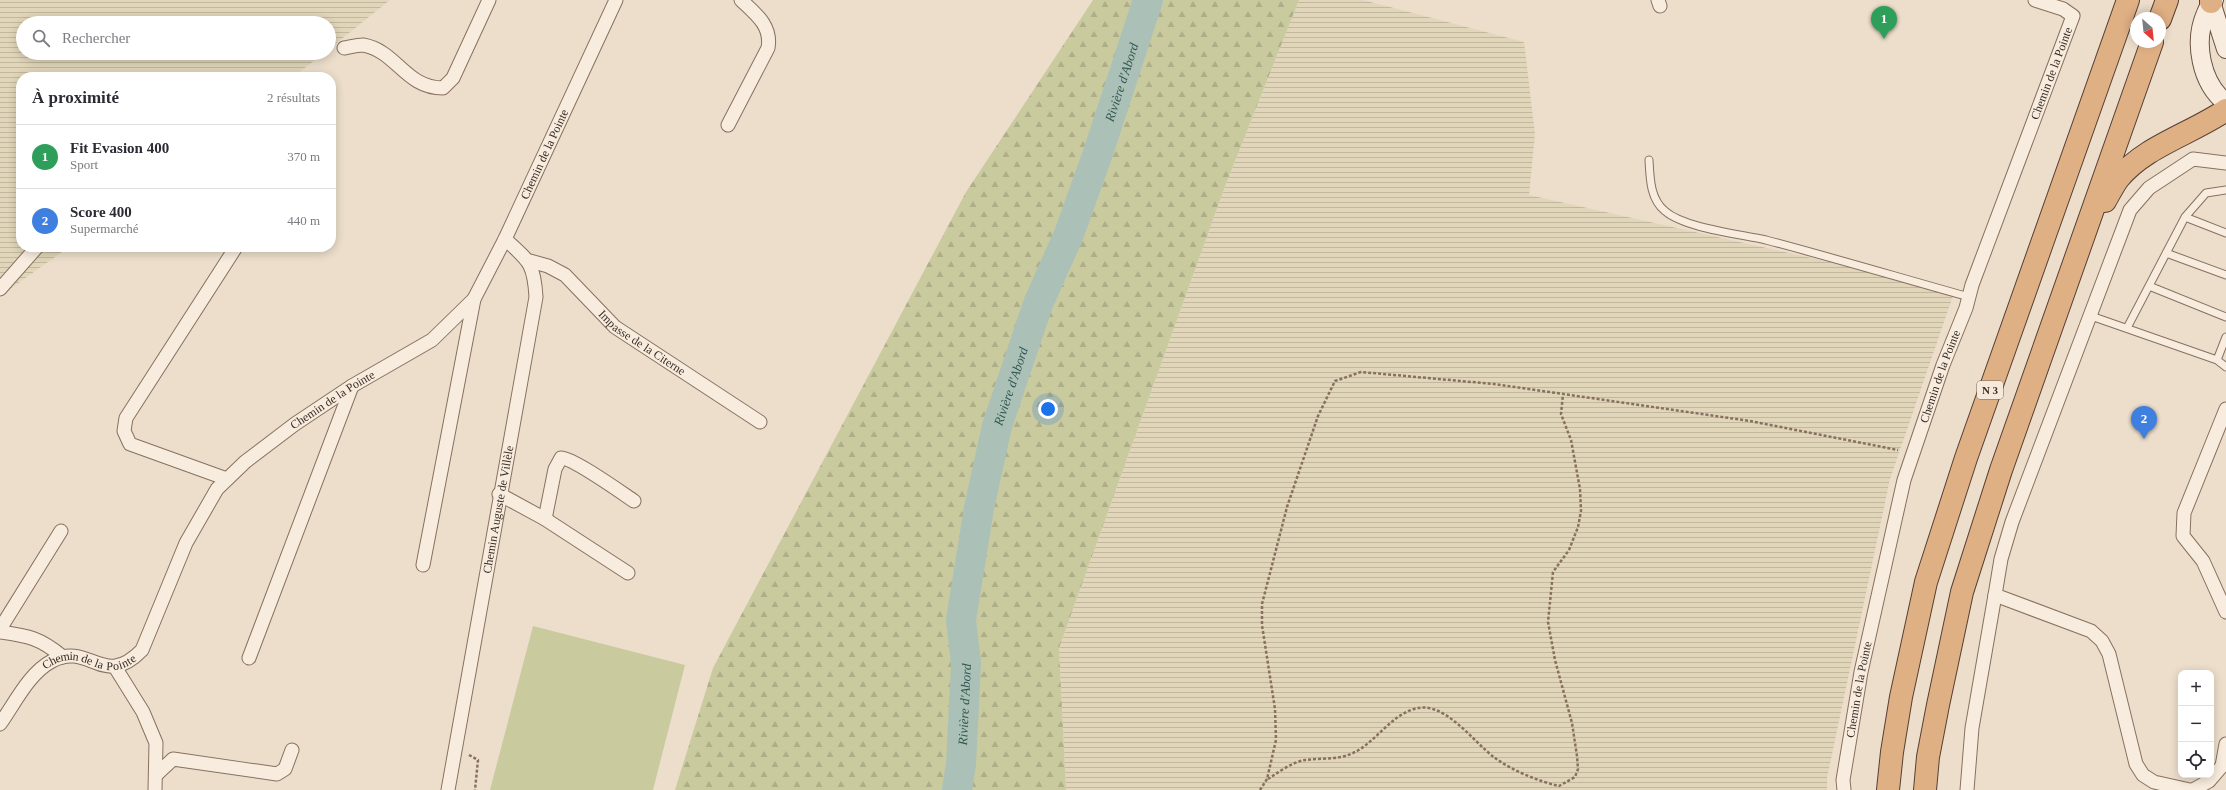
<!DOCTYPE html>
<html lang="fr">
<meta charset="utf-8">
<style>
body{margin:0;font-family:Georgia,serif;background:#f7f7f7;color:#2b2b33}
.controls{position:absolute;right:12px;bottom:12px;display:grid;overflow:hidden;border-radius:8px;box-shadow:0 2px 10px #0003}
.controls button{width:36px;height:36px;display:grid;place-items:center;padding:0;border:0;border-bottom:1px solid #e1e1e2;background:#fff;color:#2b2b33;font:20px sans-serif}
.compass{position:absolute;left:2130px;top:12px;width:36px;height:36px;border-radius:50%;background:#fff;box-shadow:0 2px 10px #0003;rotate:153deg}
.you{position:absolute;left:1048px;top:409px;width:14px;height:14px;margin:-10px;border:3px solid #fff;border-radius:50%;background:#1a73e8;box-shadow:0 0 0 6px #1a73e833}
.badge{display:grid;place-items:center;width:26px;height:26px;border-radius:50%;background:#933441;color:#fff;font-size:13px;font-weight:700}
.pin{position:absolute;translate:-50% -33px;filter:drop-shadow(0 1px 2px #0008)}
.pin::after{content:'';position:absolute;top:21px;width:14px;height:12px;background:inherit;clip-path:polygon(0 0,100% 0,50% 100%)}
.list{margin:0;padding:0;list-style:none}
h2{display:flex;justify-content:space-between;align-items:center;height:52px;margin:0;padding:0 16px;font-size:17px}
h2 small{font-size:13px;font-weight:400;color:#7c7c81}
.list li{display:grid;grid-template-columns:26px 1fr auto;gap:12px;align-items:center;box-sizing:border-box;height:64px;padding:0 16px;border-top:1px solid #e1e1e2}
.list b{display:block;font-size:15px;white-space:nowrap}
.list p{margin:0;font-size:13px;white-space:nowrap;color:#7c7c81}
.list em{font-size:13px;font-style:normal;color:#7c7c81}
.icon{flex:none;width:22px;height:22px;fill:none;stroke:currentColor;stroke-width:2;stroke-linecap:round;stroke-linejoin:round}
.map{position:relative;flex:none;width:2226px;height:790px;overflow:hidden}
.search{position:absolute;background:#fff;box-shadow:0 2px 10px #0003;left:16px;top:16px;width:320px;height:44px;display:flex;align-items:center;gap:10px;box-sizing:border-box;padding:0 14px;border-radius:22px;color:#7c7c81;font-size:15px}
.panel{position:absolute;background:#fff;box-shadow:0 2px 10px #0003;left:16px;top:72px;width:320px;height:180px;border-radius:16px}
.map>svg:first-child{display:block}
.farmland{fill:url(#farmland-rules)}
.forest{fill:url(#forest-firs)}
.pitch{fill:#caca9f}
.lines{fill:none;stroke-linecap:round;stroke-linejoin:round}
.river{stroke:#abc1b8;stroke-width:30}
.service-casing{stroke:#887060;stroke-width:9}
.minor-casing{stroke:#887060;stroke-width:15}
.secondary-casing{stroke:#6a5243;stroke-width:20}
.trunk-casing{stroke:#573f33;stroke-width:24}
.path{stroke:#887060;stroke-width:2.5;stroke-dasharray:3 2;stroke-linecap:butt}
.service{stroke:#f7ecde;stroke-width:7}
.minor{stroke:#f7ecde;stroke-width:13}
.secondary{stroke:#f7ecde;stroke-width:18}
.trunk{stroke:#e0b085;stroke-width:22}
.labels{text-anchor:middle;stroke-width:4;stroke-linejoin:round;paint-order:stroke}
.shield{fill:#f4e9da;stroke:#726459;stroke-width:1}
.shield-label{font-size:11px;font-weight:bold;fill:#3a2b22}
.street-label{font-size:12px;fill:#3a2b22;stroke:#f4e9da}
.water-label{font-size:13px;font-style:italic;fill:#335851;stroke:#f4e9da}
</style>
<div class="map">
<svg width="2226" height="790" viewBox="0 0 2226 790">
<defs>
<pattern id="farmland-rules" width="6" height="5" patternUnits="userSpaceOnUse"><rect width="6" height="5" fill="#e1d6b9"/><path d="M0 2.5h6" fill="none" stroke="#c2b89f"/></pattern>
<pattern id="forest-firs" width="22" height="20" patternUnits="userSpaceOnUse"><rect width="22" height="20" fill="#caca9f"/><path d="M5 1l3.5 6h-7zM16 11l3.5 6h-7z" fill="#aeae89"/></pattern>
</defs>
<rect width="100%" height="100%" fill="#ecdecb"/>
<path class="farmland" d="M0,0H390L329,49V23H23V53H324L293,77H21V247H69L0,296Z
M1299,0H1363L1524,42L1535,134L1529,195L1955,290L1890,479L1827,778V790H1066L1059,648L1224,189Z"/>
<path class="forest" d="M1093,0H1299L1224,189L1059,648L1066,790H675L713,668L966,192Z"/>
<path class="pitch" d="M533,626L685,665L653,790H490Z"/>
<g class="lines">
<path class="river" id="s1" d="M957,790L961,764L966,664L961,620L979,508L997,426L1038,304L1069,234L1098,153L1148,0"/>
<g class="service-casing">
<path id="service" d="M1649,160C1650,178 1650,199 1665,211C1684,228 1740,234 1766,240C1834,258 1901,278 1969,297
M2185,217L2226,233
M2166,253L2226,275
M2149,286L2226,317
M2091,316L2217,360L2226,367
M2127,328L2185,217L2206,193L2226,190
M2217,360L2226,337"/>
</g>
<g class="minor-casing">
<g id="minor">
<path d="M1658,0L1660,6"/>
<path d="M344,48C350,47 357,45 363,45C397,51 405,88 443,88L453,78L489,0"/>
<path d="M728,125L768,48C772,26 756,14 741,0"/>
<path id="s2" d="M530,261L548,266L565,275L615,327L760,422"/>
<path d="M0,289L37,247"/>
<path d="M2226,409L2184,513L2183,536L2203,561L2226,612"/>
<path d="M227,479L130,444L124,431L126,418L236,247"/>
<path d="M499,494L545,519L628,573"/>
<path d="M545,519L555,469L561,458C573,458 622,493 634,501"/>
<path d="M423,565L474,299"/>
<path d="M0,629L61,531"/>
<path d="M0,632C29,636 40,638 63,657"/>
<path d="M249,658L352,386"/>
<path d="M115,667L143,712L156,743L155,790"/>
<path id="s3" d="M0,724C15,703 29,673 52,661C90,641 103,690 142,650L186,543L217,489L245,462L295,424L352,386L432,340L474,299L505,239L616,0"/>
<path d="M2222,766L2226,744"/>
<path d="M157,774L173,759L277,774L285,769L292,750"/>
<path id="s4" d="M448,790L536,297C534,263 529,261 505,239"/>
<path id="s5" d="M1844,790L1843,780L1861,672L1904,480L1943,365L1966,308L1972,285L2073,16L2063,9L2035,0"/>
<path d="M1967,790L1972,728L1995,595"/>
<path d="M2190,790L2154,782L2143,775L2136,764L2109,654L2102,641L2091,631L1995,595L2001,559L2012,522L2130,210L2149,188L2193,159L2226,163"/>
<path d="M2193,790L2209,781L2222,766L2226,765"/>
</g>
</g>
<g class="secondary-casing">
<path id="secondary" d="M2214,0C2210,3 2208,8 2206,13C2193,42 2201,83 2226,103
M2211,2L2226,49"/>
</g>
<g class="trunk-casing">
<path id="trunk" d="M2211,0V2
M2160,19L2167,0
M2105,201C2109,194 2113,186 2118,179C2145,146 2191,134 2226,110
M1888,790L1892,752L1901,697L1926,582L1966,458L2128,0
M1925,790L1928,757L1938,705L1962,592L2001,470L2152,42"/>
</g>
<path class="path" d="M469,755L478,760L475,790
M1268,779C1279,772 1292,762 1305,760C1321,758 1339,760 1353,753C1375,743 1390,716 1414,709C1444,699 1473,742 1495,758C1513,771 1538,781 1559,786L1575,777L1578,769L1577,756L1572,723L1555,660L1548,622L1553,572L1569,550L1578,527L1581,511L1580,489L1571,440L1561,414L1563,394
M1260,790L1267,779L1276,740L1275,709L1262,625V604L1287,507L1318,416L1335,381L1361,372L1494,384L1750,421L1898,450"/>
<use href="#service" class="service"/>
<use href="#minor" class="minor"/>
<use href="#secondary" class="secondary"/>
<use href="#trunk" class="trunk"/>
</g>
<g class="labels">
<rect class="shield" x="1977" y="381" width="26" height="18" rx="3"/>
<g class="shield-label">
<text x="1990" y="394">N 3</text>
</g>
<g class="street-label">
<text dy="4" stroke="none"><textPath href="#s5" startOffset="749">Chemin de la Pointe</textPath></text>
<text dy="4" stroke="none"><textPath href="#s3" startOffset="840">Chemin de la Pointe</textPath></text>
<text dy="4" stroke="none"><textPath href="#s2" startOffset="141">Impasse de la Citerne</textPath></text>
<text dy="4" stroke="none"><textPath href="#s5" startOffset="426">Chemin de la Pointe</textPath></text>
<text dy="4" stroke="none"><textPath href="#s3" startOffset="504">Chemin de la Pointe</textPath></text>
<text dy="4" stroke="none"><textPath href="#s4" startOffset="285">Chemin Auguste de Villèle</textPath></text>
<text dy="4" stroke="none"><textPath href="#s3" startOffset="121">Chemin de la Pointe</textPath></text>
<text dy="4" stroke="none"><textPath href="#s5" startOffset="102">Chemin de la Pointe</textPath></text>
</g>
<g class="water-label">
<text dy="5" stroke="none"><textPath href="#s1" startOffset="734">Rivière d'Abord</textPath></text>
<text dy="5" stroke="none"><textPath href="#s1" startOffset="410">Rivière d'Abord</textPath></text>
<text dy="5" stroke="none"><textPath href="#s1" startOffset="86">Rivière d'Abord</textPath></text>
</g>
</g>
</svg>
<div class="controls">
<button>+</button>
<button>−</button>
<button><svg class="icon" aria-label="locate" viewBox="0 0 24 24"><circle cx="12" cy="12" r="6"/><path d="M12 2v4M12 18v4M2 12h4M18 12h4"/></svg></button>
</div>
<svg class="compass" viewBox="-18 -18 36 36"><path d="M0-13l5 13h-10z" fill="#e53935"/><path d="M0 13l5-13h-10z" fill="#7c7c81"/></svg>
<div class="you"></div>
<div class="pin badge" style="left:1884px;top:39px;background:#2e9e5b">1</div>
<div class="pin badge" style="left:2144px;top:439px;background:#3f7fe0">2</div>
<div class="search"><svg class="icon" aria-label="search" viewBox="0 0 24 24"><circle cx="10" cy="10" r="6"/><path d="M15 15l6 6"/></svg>Rechercher</div>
<section class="panel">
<h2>À proximité<small>2 résultats</small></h2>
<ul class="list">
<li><span class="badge" style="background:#2e9e5b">1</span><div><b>Fit Evasion 400</b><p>Sport</p></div><em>370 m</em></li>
<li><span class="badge" style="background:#3f7fe0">2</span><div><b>Score 400</b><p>Supermarché</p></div><em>440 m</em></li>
</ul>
</section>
</div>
